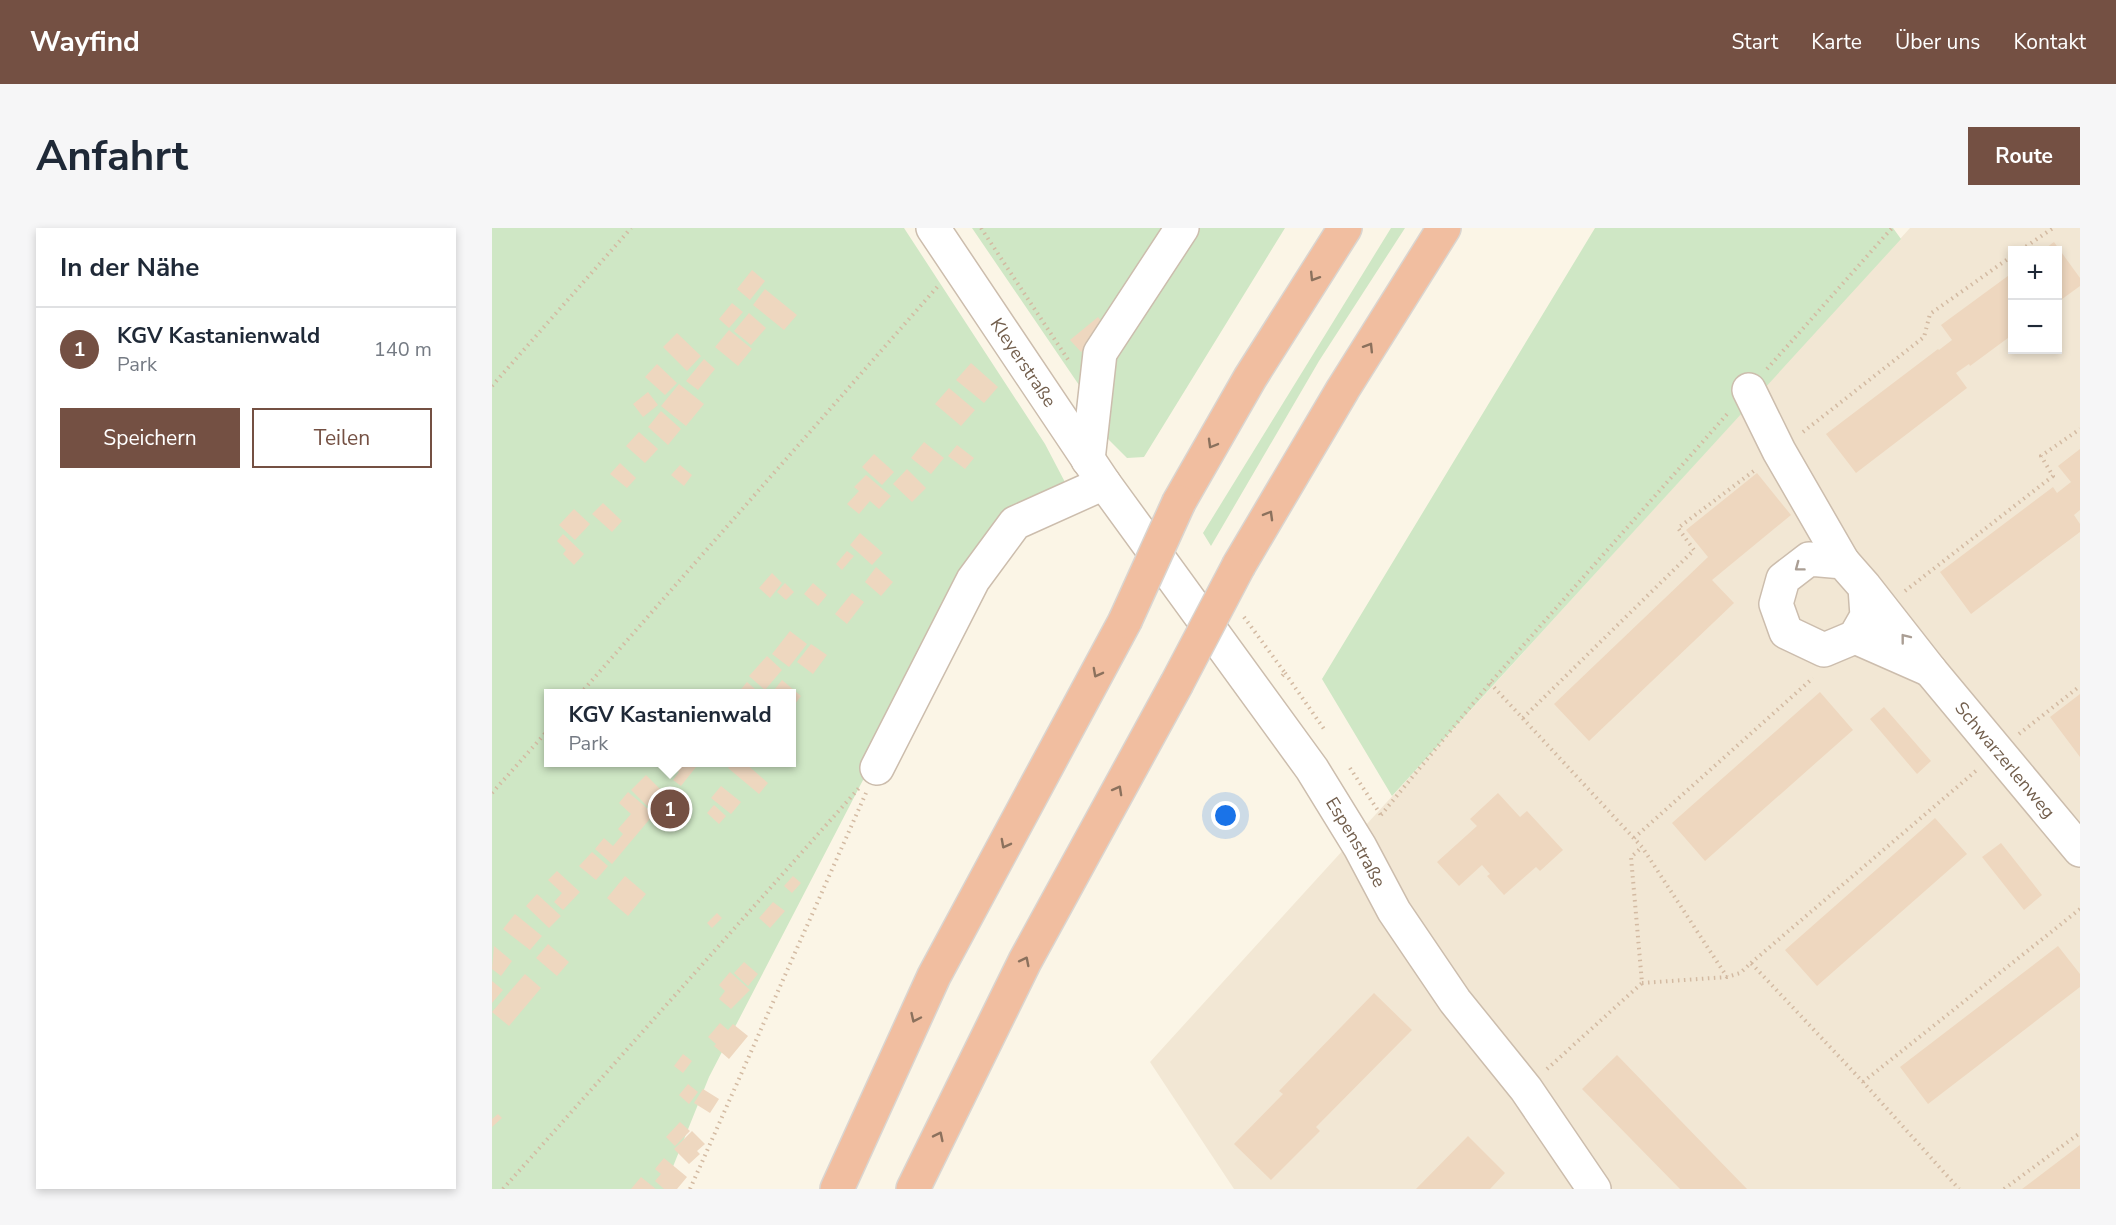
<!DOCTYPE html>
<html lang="de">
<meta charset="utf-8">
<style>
body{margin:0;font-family:"Nunito Sans",sans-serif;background:#f6f6f7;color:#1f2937}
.controls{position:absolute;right:18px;top:18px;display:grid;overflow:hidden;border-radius:0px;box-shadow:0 3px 9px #0003}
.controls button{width:54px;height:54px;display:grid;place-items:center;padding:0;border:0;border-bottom:2px solid #e0e1e3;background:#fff;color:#1f2937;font:30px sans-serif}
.you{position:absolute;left:734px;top:588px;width:21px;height:21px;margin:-15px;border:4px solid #fff;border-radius:50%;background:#1a73e8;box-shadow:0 0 0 9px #1a73e833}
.badge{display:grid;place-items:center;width:39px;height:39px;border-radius:50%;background:#745043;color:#fff;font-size:20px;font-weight:700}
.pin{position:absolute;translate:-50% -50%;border:3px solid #fff;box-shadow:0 2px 6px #0006}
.popup{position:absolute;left:52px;top:461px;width:252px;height:78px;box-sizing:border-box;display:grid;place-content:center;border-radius:0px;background:#fff;filter:drop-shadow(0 2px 4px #0005);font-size:20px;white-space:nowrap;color:#747a83}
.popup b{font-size:22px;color:#1f2937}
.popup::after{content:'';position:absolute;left:50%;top:100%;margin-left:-12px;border:12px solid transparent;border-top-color:#fff}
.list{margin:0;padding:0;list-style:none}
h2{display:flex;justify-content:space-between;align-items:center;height:78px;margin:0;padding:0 24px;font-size:26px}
h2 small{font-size:20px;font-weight:400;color:#747a83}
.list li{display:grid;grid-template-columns:39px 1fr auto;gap:18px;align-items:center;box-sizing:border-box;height:84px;padding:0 24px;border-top:2px solid #e0e1e3}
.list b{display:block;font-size:22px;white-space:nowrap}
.list p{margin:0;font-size:20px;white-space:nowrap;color:#747a83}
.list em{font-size:20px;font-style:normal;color:#747a83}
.actions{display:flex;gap:12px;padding:18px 24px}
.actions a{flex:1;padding:14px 0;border:2px solid #745043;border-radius:0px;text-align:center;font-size:21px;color:#745043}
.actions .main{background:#745043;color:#fff}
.map{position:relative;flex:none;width:1588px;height:961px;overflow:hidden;border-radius:0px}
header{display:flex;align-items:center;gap:36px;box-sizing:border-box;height:84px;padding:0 30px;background:#745043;color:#fff}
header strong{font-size:28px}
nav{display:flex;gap:33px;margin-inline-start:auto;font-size:21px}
.intro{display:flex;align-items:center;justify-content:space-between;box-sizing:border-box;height:144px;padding:0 36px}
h1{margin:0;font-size:42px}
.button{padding:15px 27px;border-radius:0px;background:#745043;color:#fff;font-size:21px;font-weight:700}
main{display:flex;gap:36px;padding:0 36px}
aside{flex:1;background:#fff;border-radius:0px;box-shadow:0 3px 9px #0003}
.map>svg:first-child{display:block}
.residential{fill:#f2e7d4;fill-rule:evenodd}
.green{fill:#cfe7c5;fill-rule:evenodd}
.building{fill:#eed7bf}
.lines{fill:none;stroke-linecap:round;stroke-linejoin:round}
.minor-casing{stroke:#ccbdad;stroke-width:36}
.highway-casing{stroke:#dad5d0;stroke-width:36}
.path{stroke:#d3baa2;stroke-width:4;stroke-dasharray:1.5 4.5;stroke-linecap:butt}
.minor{stroke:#fff;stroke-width:33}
.highway{stroke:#f1bea0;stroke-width:33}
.highway-bridge-casing{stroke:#dad5d0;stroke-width:36;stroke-linecap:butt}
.highway-bridge{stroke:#f1bea0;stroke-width:33}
.oneway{stroke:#8b715d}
.oneway2{stroke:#aa9e94}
.labels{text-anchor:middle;stroke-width:4.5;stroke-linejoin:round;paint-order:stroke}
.street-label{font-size:18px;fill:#725e4c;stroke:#fef8ec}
</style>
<header>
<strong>Wayfind</strong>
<nav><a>Start</a><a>Karte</a><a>Über uns</a><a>Kontakt</a></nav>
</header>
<div class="intro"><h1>Anfahrt</h1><a class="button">Route</a></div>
<main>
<aside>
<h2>In der Nähe<small></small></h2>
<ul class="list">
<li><span class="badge">1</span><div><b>KGV Kastanienwald</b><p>Park</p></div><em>140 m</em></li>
</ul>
<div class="actions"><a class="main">Speichern</a><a>Teilen</a></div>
</aside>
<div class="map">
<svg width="1588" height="961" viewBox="0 0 1588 961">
<rect width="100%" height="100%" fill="#fbf5e6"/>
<path class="residential" d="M1418,0H1588V961H742L658,834ZM1520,22H1566V122H1520Z"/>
<path class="green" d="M0,0H412L553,216L575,258L495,313L217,849L172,961H0ZM57,466H300V534H57Z
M480,0H699L589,160Z
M704,0H793L652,229L635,230L617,212L605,192L613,134Z
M899,0H913L827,133L719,318L711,305Z
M1103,0H1401L1409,11L900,568L830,451Z"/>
<path class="building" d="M1562,14L1588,50V58L1566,74V22H1551Z
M260,42L273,53L258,72L245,61Z
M1520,45V107L1478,138L1477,136L1464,145L1475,160L1364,245L1334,206L1446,121L1447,122L1460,112L1449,97Z
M273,61L305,87L292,102L261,77Z
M240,75L251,84L237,100L227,91Z
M257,85L274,100L259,117L242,103Z
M606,89L616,101L589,124L578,112Z
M237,102L260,121L246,138L223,119Z
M185,105L209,128L195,143L171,119Z
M212,131L223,141L206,162L194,153Z
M479,135L506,159L492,175L464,152Z
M165,136L185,155L173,167L153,149Z
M187,156L212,176L194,198L169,178Z
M457,160L483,182L469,198L443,176Z
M156,164L166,177L151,189L141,176Z
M169,183L189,201L176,217L156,199Z
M147,204L166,221L153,235L134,218Z
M432,214L452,230L439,246L419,230Z
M465,217L482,230L473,241L456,228Z
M1588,221V282L1582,287L1588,296V304L1479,386L1448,344L1561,259L1565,265L1579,254L1566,238Z
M382,226L402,244L390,257L370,239Z
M128,235L144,250L135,260L118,246Z
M188,237L200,247L192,258L179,247Z
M415,241L434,260L420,274L401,256Z
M1265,245L1299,287L1220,352L1242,375L1097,513L1062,476L1216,329L1194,302Z
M374,247L399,268L387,281L378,273L367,286L355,276L367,263L362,259Z
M111,275L130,293L120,304L100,286Z
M82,281L98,296L83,312L67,297Z
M368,305L391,325L380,337L358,317Z
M71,306L92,326L82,337L71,326L74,322L65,313Z
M355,323L362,328L350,342L344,336Z
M384,339L401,354L389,368L373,354Z
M280,345L290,355L278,370L267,360Z
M293,355L302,364L294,372L285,364Z
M321,355L335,367L326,378L312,366Z
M360,365L372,374L355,396L343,386Z
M298,403L315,416L297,439L280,426Z
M319,416L335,427L321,446L305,434Z
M275,428L290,442L273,462L257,448Z
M290,452L309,468L300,480V466H279Z
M255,454L269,466H245Z
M1328,464L1361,502L1213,633L1180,595Z
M1588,466V529L1558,489Z
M1392,479L1439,533L1425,546L1378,491Z
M188,534H198L204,539L189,558L181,552L187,544L183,541Z
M241,534H252L276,555L267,566L236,540Z
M154,547L170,563L155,578L139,562Z
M229,558L249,574L239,586L219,570Z
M136,564L162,586L120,636L103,621L112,610L121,618L131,606L126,601L139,586L127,575Z
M1006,565L1028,589L1035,583L1071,622L1048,643L1044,639L1012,667L995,648L998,646L990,637L967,658L945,634L985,598L978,591Z
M222,577L234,588L227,596L215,585Z
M1443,590L1475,626L1325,758L1293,722Z
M1509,615L1550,667L1532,682L1490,629Z
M100,624L116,638L104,652L87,638Z
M65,643L88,664L71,682L62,674L70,665L56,652Z
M133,648L154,666L136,688L115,670Z
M301,648L309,655L300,665L292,658Z
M45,666L69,688L57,700L34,678Z
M281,674L293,683L278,700L267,690Z
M225,685L230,690L220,700L215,695Z
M23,686L50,708L38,722L11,701Z
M56,716L77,734L65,748L44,730Z
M2,718L20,733L9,748L0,741Z
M1566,718L1588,746V759L1436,876L1408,839Z
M252,734L266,746L256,758L242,745Z
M238,744L258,762L239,781L227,771L233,763L227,757Z
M33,746L49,760L17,798L0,784Z
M0,753L11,762L0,775Z
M882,765L920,802L824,899L828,903L779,952L742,916L791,866L787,863Z
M228,795L236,802L241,796L256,808L237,831L222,818L224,816L216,809Z
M191,826L200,833L191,845L182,838Z
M1125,827L1219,924L1255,961H1188L1090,861Z
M196,856L206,864L197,876L187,867Z
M211,861L227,871L218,885L202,875Z
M6,886L10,890L0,899V891Z
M188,894L198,903L183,918L174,909Z
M200,903L213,916L205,923L208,926L197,936L182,921Z
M976,908L1013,945L998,961H924Z
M1588,917V961H1530Z
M172,930L195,949L185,961H172L163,953L169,946L163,941Z
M149,949L164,961H139Z"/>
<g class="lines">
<g class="minor-casing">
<g id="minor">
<path id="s1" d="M441,0L612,255L820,541L868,619L902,683L963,773L1034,861L1102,961"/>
<path d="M1257,162L1287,223L1351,334"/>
<path d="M596,232L608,125L690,0"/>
<path d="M1363,409L1438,442L1373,359L1351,334L1317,331L1291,351L1284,376L1294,404L1332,422L1363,409L1375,388L1373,359"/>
<path id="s2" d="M1438,442L1588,622"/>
<path d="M385,540L481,352L523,295L612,255"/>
</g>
</g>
<g class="highway-casing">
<path id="highway" d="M687,274L758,150L853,0
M747,337L851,161L952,0
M345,961L442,748L633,393
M421,961L533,733L684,457"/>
</g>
<path class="path" d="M489,0L577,133
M1529,22L1561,0
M1275,141L1400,0
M0,158L139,0
M1311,204L1432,109L1438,86L1520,28
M1413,363L1561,248L1549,228L1588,201
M752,389L793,445L790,448
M793,445L832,501
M998,455L1150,619L1235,749L1248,745L1259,735L1371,854L1467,961
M88,466L446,58
M1031,490L1202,322L1186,300L1263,242
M1527,506L1588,458
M858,540L889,587L888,588
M0,565L57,501
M889,587L998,455L1236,185
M1142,610L1321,450
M1259,735L1485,542
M1150,755L1235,749
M1055,841L1150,755L1139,629L1150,619
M1371,854L1588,681
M11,961L367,560
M198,961L374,565
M1512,961L1588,905"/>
<use href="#minor" class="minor"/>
<use href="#highway" class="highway"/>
<g class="highway-bridge-casing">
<path id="highway-bridge" d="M633,393L687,274
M684,457L747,337"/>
</g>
<use href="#highway-bridge" class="highway-bridge"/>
</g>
<defs><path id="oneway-chevron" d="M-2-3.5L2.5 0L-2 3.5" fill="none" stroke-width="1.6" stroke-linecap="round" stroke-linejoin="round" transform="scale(1.5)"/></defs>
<g class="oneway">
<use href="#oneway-chevron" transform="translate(822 49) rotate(122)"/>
<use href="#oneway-chevron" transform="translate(877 119) rotate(-58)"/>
<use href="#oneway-chevron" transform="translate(720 216) rotate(120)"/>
<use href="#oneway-chevron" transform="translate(777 287) rotate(-60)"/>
<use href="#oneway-chevron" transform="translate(605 445) rotate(118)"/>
<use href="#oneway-chevron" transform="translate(626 562) rotate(-61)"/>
<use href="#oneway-chevron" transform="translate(513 616) rotate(118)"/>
<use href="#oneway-chevron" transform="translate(533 733) rotate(-63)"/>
<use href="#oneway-chevron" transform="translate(423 790) rotate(115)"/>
<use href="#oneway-chevron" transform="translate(447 908) rotate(-64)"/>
</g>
<g class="oneway2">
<use href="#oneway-chevron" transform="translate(1307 339) rotate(143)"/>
<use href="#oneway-chevron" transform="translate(1413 410) rotate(-128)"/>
</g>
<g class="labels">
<g class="street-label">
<text dy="6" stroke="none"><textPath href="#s1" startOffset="162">Kleyerstraße</textPath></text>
<text dy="6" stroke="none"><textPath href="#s2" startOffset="117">Schwarzerlenweg</textPath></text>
<text dy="6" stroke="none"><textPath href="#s1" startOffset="746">Espenstraße</textPath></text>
</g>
</g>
</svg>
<div class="controls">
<button>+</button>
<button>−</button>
</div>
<div class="you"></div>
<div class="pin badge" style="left:178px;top:581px">1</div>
<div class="popup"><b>KGV Kastanienwald</b>Park</div>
</div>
</main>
